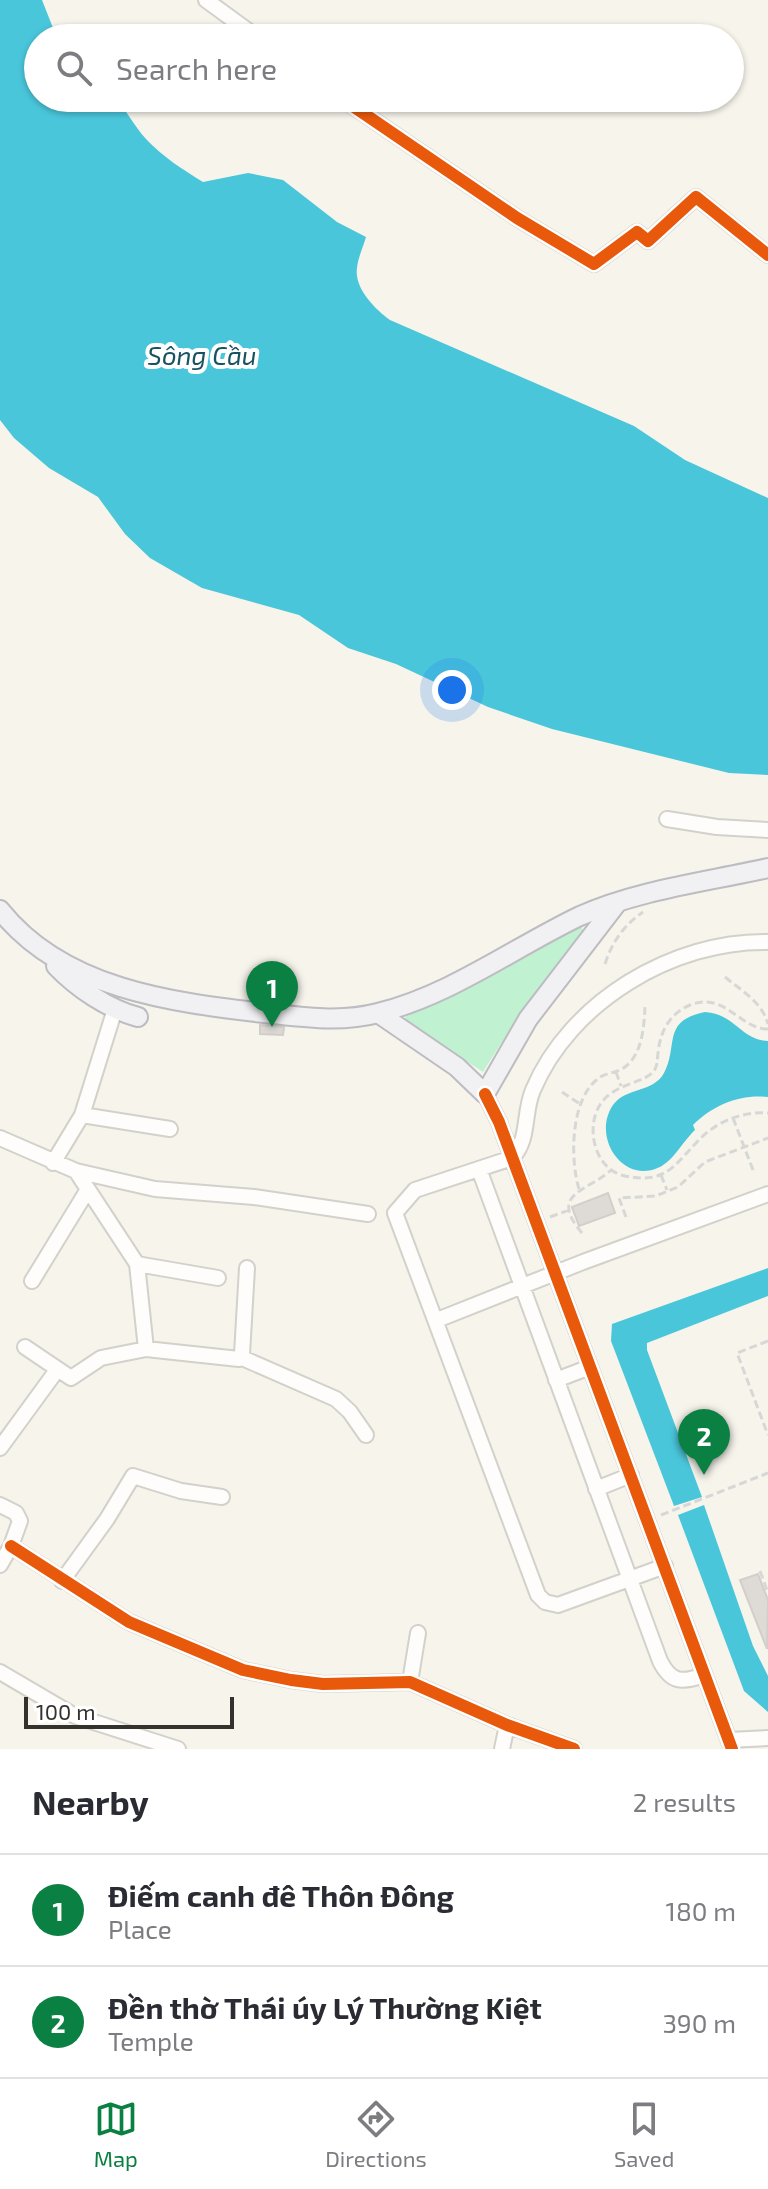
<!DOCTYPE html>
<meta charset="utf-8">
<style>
body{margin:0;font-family:"Exo 2",sans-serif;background:#f7f7f7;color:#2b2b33}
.scale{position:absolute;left:24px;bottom:20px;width:210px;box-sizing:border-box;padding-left:8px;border:4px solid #33322c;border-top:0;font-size:22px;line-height:28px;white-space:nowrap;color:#33322c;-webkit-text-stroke:6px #fff;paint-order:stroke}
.you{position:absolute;left:452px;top:690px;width:28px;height:28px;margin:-20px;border:6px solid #fff;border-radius:50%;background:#1a73e8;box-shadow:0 0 0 12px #1a73e833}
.badge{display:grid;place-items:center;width:52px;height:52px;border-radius:50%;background:#0b8043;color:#fff;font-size:26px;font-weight:700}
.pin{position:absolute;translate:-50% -66px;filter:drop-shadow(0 2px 4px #0008)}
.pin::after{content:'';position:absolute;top:42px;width:28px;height:24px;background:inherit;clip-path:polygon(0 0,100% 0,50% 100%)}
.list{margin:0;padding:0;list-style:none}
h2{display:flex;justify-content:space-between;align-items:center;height:104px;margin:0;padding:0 32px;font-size:34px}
h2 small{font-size:26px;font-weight:400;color:#7c7c81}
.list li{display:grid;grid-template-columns:52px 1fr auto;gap:24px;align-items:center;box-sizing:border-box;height:112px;padding:0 32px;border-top:2px solid #e1e1e2}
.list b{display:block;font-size:30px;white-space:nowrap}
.list p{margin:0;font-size:26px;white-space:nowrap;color:#7c7c81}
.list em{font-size:26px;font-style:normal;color:#7c7c81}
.icon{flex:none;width:44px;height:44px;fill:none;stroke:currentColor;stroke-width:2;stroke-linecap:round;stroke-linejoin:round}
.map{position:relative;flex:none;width:768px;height:1749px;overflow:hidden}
.search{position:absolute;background:#fff;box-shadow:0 2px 6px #0004;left:24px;right:24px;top:24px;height:88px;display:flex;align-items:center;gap:20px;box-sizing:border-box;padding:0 28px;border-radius:44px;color:#7c7c81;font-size:30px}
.sheet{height:328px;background:#fff}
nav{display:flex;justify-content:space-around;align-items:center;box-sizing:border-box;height:112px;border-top:2px solid #e1e1e2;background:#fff;font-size:22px;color:#7c7c81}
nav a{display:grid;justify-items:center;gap:4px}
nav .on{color:#0b8043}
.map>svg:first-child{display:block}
.green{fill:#c0f2d2}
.water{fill:#4ac6db}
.building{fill:#dedbd7;stroke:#d2cec9;stroke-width:2}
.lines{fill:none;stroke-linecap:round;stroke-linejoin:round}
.minor-casing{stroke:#d2d1ca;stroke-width:18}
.major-casing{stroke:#bcbcc1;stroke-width:22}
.path{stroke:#d7d7d5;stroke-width:3;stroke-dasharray:8 4;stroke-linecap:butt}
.minor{stroke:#fefdfc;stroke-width:14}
.major{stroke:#f1f1f4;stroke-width:18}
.cycleway-casing{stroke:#fff;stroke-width:17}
.cycleway{stroke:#e8590c;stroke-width:12}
.labels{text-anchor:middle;stroke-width:8;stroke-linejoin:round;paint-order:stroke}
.water-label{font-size:26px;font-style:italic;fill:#195261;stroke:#fff}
</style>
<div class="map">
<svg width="768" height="1749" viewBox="0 0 768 1749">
<rect width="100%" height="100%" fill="#f6f4eb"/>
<path class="green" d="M580,926L584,931L579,944L500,1045L483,1072L405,1021L406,1012Z"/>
<path class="water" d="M0,0H42L57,38H38V98H114C127,110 134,126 146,139C163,157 182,169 203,182L248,173L283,180L337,222L366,237C363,247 358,258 357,268C354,288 375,309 390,320L634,426L685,460L768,498V775L729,773L552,729L488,707L396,664L348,648L299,615L202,588L150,558L125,534L98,497L49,468L14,438L0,420Z
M705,1012C735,1014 741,1040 768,1041V1097C740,1094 713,1105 693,1125L695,1130C682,1142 672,1164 655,1169C621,1181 592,1136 613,1105C626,1087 653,1093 664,1073C679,1045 661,1021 705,1012Z
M768,1268V1296L647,1343V1350L702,1497L674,1506L611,1341L612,1324Z
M704,1505L753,1646L768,1676V1712L744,1691L678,1515Z"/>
<path class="building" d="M260,1025L284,1027L283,1035L260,1034Z
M608,1193L615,1213L579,1226L572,1207Z
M758,1574L768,1600L767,1649L740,1580Z"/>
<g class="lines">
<g class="minor-casing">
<path id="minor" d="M206,0L258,38
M341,98L517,218L594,264L637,232L648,241L696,197L768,255
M667,819L717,827L768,830
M485,1094L499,1122L732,1749
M82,1115L170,1129
M0,1138L76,1171L137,1264L146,1349
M53,1163L82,1115L115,1009
M479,1169L660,1661C671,1683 682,1683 704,1675
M76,1171L155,1189L254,1197L368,1214
M137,1264L218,1278
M32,1281L87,1191
M437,1320L583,1262L768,1194
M25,1347L71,1378L101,1358L146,1349L239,1359L242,1354L247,1268
M240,1357L336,1399L350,1412L366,1435
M556,1380L590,1367
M0,1448L57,1370
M596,1489L631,1475
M0,1505L16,1513L20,1521L11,1546L0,1565
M11,1546L129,1622L243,1670L291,1680L323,1684L410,1682L507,1725L574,1749
M665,1566L558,1605L545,1602L538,1595L395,1213L415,1190L512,1158C530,1139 523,1113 533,1090C570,1002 673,940 768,942
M62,1581L107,1519L133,1476L181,1491L222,1497
M0,1672L75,1716L178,1749
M410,1682L418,1633
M729,1740L768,1738
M502,1749L507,1725"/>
</g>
<g class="major-casing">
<path id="major" d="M0,910C63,989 170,1002 264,1013C303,1017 340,1023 378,1013C451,995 513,948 580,916C638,890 706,882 768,868
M56,966C77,988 108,1009 138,1017
M378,1013L457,1067L485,1094L528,1019L617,903"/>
</g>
<path class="path" d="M605,964C612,942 624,925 643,912
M725,977C742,991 762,1002 768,1024
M768,1029C739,1029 725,991 690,1005C669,1014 660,1032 658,1053C657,1060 658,1065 654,1071C643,1084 616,1083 602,1102C584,1125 594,1170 625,1176C665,1184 673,1167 697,1142C715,1122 742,1111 768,1113
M616,1072L621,1086
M562,1092L580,1104
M733,1118L753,1170
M661,1175L667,1190
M579,1189C570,1160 570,1098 599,1078C605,1073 615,1073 622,1069C642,1057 644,1028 645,1007
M550,1217L569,1210
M626,1217L619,1198L656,1196L678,1187L705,1162L768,1138
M582,1233C548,1193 587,1192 611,1170
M768,1341L737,1353L768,1435
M661,1515L768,1473
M760,1571L768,1593"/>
<use href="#minor" class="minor"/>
<use href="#major" class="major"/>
<g class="cycleway-casing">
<path id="cycleway" d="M341,98L517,218L594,264L637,232L648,241L696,197L768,255
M485,1094L499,1122L732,1749
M11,1546L129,1622L243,1670L291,1680L323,1684L410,1682L507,1725L574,1749"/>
</g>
<use href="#cycleway" class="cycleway"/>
</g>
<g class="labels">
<g class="water-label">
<text x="202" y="365">Sông Cầu</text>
</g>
</g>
</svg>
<div class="scale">100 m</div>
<div class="you"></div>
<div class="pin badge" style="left:272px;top:1027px">1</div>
<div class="pin badge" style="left:704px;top:1475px">2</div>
<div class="search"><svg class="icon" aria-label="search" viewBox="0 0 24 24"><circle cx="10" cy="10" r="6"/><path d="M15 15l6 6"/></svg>Search here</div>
</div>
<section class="sheet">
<h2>Nearby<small>2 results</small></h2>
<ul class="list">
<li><span class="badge">1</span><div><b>Điếm canh đê Thôn Đông</b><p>Place</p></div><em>180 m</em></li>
<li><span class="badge">2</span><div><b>Đền thờ Thái úy Lý Thường Kiệt</b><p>Temple</p></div><em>390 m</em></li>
</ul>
</section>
<nav>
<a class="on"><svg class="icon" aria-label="map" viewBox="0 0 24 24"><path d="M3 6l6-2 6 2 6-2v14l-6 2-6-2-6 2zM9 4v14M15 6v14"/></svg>Map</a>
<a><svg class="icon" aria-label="directions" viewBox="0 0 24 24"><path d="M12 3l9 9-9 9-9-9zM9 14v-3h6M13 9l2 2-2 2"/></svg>Directions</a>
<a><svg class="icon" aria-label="saved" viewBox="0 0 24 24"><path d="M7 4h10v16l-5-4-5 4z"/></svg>Saved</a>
</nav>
